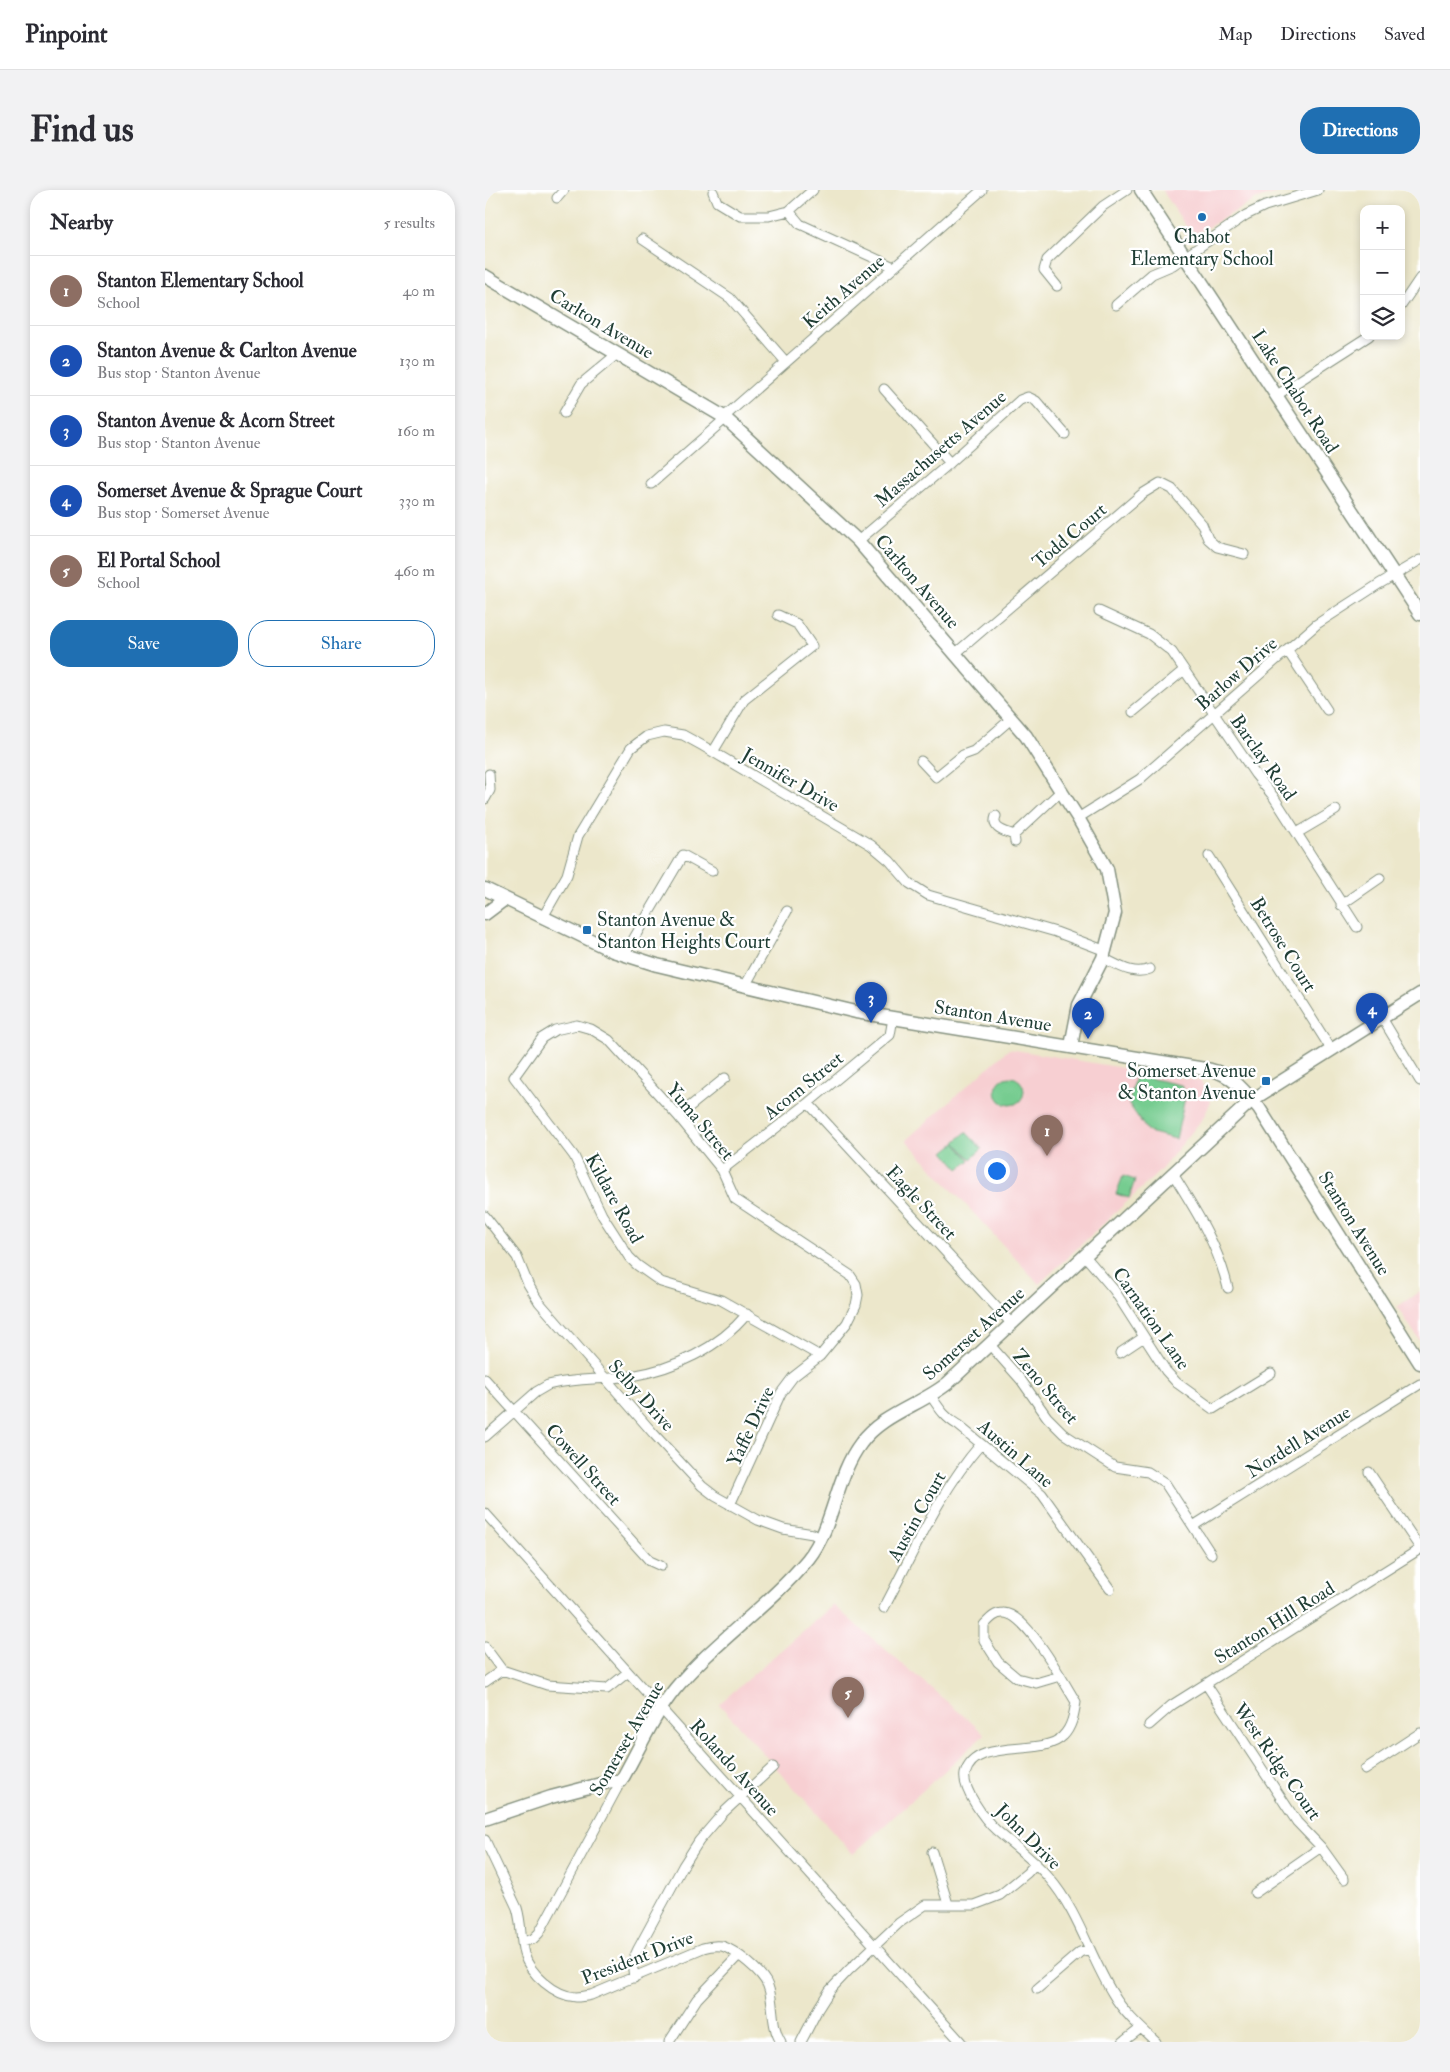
<!DOCTYPE html>
<meta charset="utf-8">
<style>
body{margin:0;font-family:"IM FELL Double Pica",serif;background:#f2f2f3;color:#2b2b33}
.controls{position:absolute;right:15px;top:15px;display:grid;overflow:hidden;border-radius:10px;box-shadow:0 2px 8px #0003}
.controls button{width:45px;height:45px;display:grid;place-items:center;padding:0;border:0;border-bottom:1px solid #e1e1e2;background:#fff;color:#2b2b33;font:25px sans-serif}
.you{position:absolute;left:511px;top:980px;width:18px;height:18px;margin:-12px;border:4px solid #fff;border-radius:50%;background:#1a73e8;box-shadow:0 0 0 8px #1a73e833}
.badge{display:grid;place-items:center;width:32px;height:32px;border-radius:50%;background:#1f6fb2;color:#fff;font-size:16px;font-weight:700}
.pin{position:absolute;translate:-50% -41px;filter:drop-shadow(0 1px 2px #0008)}
.pin::after{content:'';position:absolute;top:26px;width:18px;height:15px;background:inherit;clip-path:polygon(0 0,100% 0,50% 100%)}
.list{margin:0;padding:0;list-style:none}
h2{display:flex;justify-content:space-between;align-items:center;height:65px;margin:0;padding:0 20px;font-size:21px}
h2 small{font-size:16px;font-weight:400;color:#7c7c81}
.list li{display:grid;grid-template-columns:32px 1fr auto;gap:15px;align-items:center;box-sizing:border-box;height:70px;padding:0 20px;border-top:1px solid #e1e1e2}
.list b{display:block;font-size:19px;white-space:nowrap}
.list p{margin:0;font-size:16px;white-space:nowrap;color:#7c7c81}
.list em{font-size:16px;font-style:normal;color:#7c7c81}
.actions{display:flex;gap:10px;padding:15px 20px}
.actions a{flex:1;padding:11px 0;border:1px solid #1f6fb2;border-radius:20px;text-align:center;font-size:18px;color:#1f6fb2}
.actions .main{background:#1f6fb2;color:#fff}
.icon{flex:none;width:28px;height:28px;fill:none;stroke:currentColor;stroke-width:2;stroke-linecap:round;stroke-linejoin:round}
.map{position:relative;flex:none;width:935px;height:1852px;overflow:hidden;border-radius:20px}
header{display:flex;align-items:center;gap:30px;box-sizing:border-box;height:70px;padding:0 25px;background:#fff;border-bottom:1px solid #e1e1e2}
header strong{font-size:24px}
nav{display:flex;gap:28px;margin-inline-start:auto;font-size:18px}
.intro{display:flex;align-items:center;justify-content:space-between;box-sizing:border-box;height:120px;padding:0 30px}
h1{margin:0;font-size:35px}
.button{padding:12px 22px;border-radius:20px;background:#1f6fb2;color:#fff;font-size:18px;font-weight:700}
main{display:flex;gap:30px;padding:0 30px}
aside{flex:1;background:#fff;border-radius:20px;box-shadow:0 2px 8px #0003}
.map>svg:first-child{display:block}
.built{fill:#f7cfd2}
.green{fill:#76cc90;stroke:#4a8462}
.lines{fill:none;stroke-linecap:round;stroke-linejoin:round}
.street-casing{stroke:#869280;stroke-width:11}
.secondary-casing{stroke:#869280;stroke-width:15}
.street{stroke:#fff;stroke-width:9}
.secondary{stroke:#fff;stroke-width:12}
.poi-dot{fill:#1f6fb2;stroke:#fff;stroke-width:2}
.labels{text-anchor:middle;stroke-width:4.5;stroke-linejoin:round;paint-order:stroke}
.poi-label{font-size:19px;fill:#1f3d34;stroke:#fff}
.street-label{font-size:19px;fill:#1f3d34;stroke:#fff}
</style>
<header>
<strong>Pinpoint</strong>
<nav><a>Map</a><a>Directions</a><a>Saved</a></nav>
</header>
<div class="intro"><h1>Find us</h1><a class="button">Directions</a></div>
<main>
<aside>
<h2>Nearby<small>5 results</small></h2>
<ul class="list">
<li><span class="badge" style="background:#8d6e63">1</span><div><b>Stanton Elementary School</b><p>School</p></div><em>40 m</em></li>
<li><span class="badge" style="background:#1a4fb4">2</span><div><b>Stanton Avenue &amp; Carlton Avenue</b><p>Bus stop · Stanton Avenue</p></div><em>130 m</em></li>
<li><span class="badge" style="background:#1a4fb4">3</span><div><b>Stanton Avenue &amp; Acorn Street</b><p>Bus stop · Stanton Avenue</p></div><em>160 m</em></li>
<li><span class="badge" style="background:#1a4fb4">4</span><div><b>Somerset Avenue &amp; Sprague Court</b><p>Bus stop · Somerset Avenue</p></div><em>330 m</em></li>
<li><span class="badge" style="background:#8d6e63">5</span><div><b>El Portal School</b><p>School</p></div><em>460 m</em></li>
</ul>
<div class="actions"><a class="main">Save</a><a>Share</a></div>
</aside>
<div class="map">
<svg width="935" height="1852" viewBox="0 0 935 1852">
<rect width="100%" height="100%" fill="#fff"/>
<filter id="ink" filterUnits="userSpaceOnUse"><feTurbulence type="fractalNoise" baseFrequency=".02" numOctaves="2"/><feDisplacementMap in="SourceGraphic" scale="10" xChannelSelector="R" yChannelSelector="G"/><feConvolveMatrix kernelMatrix="1 2 1 2 8 2 1 2 1" color-interpolation-filters="sRGB"/></filter>
<filter id="wash" filterUnits="userSpaceOnUse"><feTurbulence type="fractalNoise" baseFrequency=".0096" numOctaves="4" result="noise"/><feDisplacementMap in="SourceGraphic" scale="20" xChannelSelector="R" yChannelSelector="G"/><feGaussianBlur stdDeviation="1.12" result="paint"/><feColorMatrix in="noise" values="0 0 0 0 0 0 0 0 0 0 0 0 0 0 0 0 0 1.4 0 .05"/><feComposite in="paint" operator="in"/></filter>
<g filter="url(#wash)">
<rect width="100%" height="100%" fill="#ece7cb"/>
<path class="built" d="M677,0H801L772,9L713,43L704,41Z
M524,859L716,891L726,911L719,927L675,981L554,1094L421,950Z
M935,1101V1151L912,1117Z
M348,1415L500,1544L368,1664L234,1514Z"/>
<path class="green" d="M650,885L696,895L701,903L691,949L663,942L644,914Z
M511 901a14 14 0 1 1 28 0a14 14 0 1 1-28 0Z
M481,942L497,959L486,969L470,952Z
M470,953L485,970L474,979L459,962Z
M638,986L650,990L644,1008L631,1004Z"/>
</g>
<g filter="url(#ink)">
<g class="lines">
<g class="street-casing">
<path id="street" d="M228,2L232,12L255,26H284L304,21L328,0
M72,8L79,0
M304,21L315,34L409,77
M157,49L245,108L301,172
M572,96L559,80L562,70L618,16L642,0
M631,115L667,84L688,75L761,25L780,16L833,0
M916,116L935,88
M399,199L465,273
M792,205L884,146
M79,223L96,194L132,164
M239,227L497,0
M166,294L241,228
M373,351L465,273L535,210L543,207L551,211L580,244
M614,421L664,444L687,462L770,584L788,606L872,737
M802,460L842,520
M471,463L657,304L675,293L687,299L717,334L723,349L732,357L759,364
M648,522L699,480
M228,562L259,510L327,456L312,434L293,425
M436,571L451,587L478,565L489,561L527,528
M0,609L5,600L4,584
M511,626C506,639 519,641 529,645L530,652
M593,628L655,589L832,434L894,394L935,370
M812,643L851,620
M529,645L576,601
M724,666L846,859
M856,715L895,688
M58,727L82,685L93,646L146,558L162,546L179,542L198,545L218,556L386,655L405,671L424,693L443,705L571,742L621,761
M139,765L198,665L227,681
M618,768C633,775 648,786 665,779
M260,796L302,721
M897,828L935,891
M323,913L527,1134
M193,926L240,888
M237,980L323,913L405,845L408,828
M688,984C711,1021 733,1055 743,1098
M0,1026L32,1067L43,1094L54,1112L168,1243L217,1296L230,1306L273,1330L298,1339L328,1344L336,1349
M600,1066L629,1100L681,1181L692,1193L728,1219L786,1183
M505,1155L536,1190L562,1227L579,1244L630,1277L663,1282L680,1293L726,1364
M635,1163L659,1147
M0,1189L165,1371L176,1376
M446,1206C454,1218 460,1228 473,1235L557,1304L625,1399
M0,1247L51,1202L63,1195C90,1188 118,1190 146,1186C189,1179 234,1158 262,1124
M884,1282L935,1358
M245,1315L296,1203L308,1187L335,1166L362,1133L371,1115L373,1105L371,1094L365,1085L250,1009L237,980L193,926L124,850L106,839L92,835L70,840L57,848L29,887L89,966L117,1025L144,1067L152,1075L176,1092L236,1110L335,1166
M0,1323L476,1852
M708,1336L935,1194
M399,1418C429,1362 454,1302 496,1254
M0,1457L17,1480L62,1495L122,1499L142,1483
M575,1486L551,1493L532,1488L513,1472L499,1450V1435C504,1430 509,1423 518,1423C541,1422 579,1493 591,1512C589,1524 587,1537 578,1546C557,1568 490,1546 480,1584C477,1599 500,1630 511,1640C529,1656 548,1669 564,1688C593,1721 605,1767 628,1804C638,1822 656,1838 671,1852
M0,1492L17,1480
M721,1494L812,1632L836,1657L859,1689
M664,1535L687,1515L935,1359
M880,1579L935,1543
M0,1650L32,1718C37,1734 35,1749 39,1764C45,1784 70,1806 91,1807C96,1807 101,1806 106,1805L218,1758C224,1756 230,1755 237,1756C250,1760 278,1782 283,1796C290,1814 285,1835 296,1852
M447,1662L463,1714
M770,1703L836,1657
M37,1752L48,1749L54,1743L136,1591
M149,1788L147,1772L153,1759L198,1676L214,1651L238,1623L288,1577
M552,1799L595,1762L604,1759
M184,1852L212,1809L253,1766
M316,1852L333,1819L345,1800L364,1780L414,1733L440,1715H489L515,1705L542,1683L551,1673
M638,1852L656,1838"/>
</g>
<g class="secondary-casing">
<path id="secondary" d="M656,0L935,424
M0,86L239,227L373,351L541,546L593,628L622,679L630,723L618,768L594,815L586,856
M0,699L128,761L172,775L371,822L726,880C748,885 760,902 774,918L935,1173
M0,724L20,709
M0,1629L66,1607L127,1591H136C153,1561 168,1526 190,1499C229,1452 283,1417 323,1369C350,1335 350,1287 376,1253C397,1224 436,1215 463,1193L767,910L935,804"/>
</g>
<use href="#street" class="street"/>
<use href="#secondary" class="secondary"/>
</g>
</g>
<g class="poi-dot">
<circle cx="717" cy="27" r="5"/>
<rect x="97" y="735" width="10" height="10" rx="2.5"/>
<rect x="776" y="886" width="10" height="10" rx="2.5"/>
</g>
<g class="labels">
<g class="poi-label">
<text x="717" y="53">Chabot<tspan x="717" dy="22">Elementary School</tspan></text>
<text x="112" y="736" text-anchor="start">Stanton Avenue &amp;<tspan x="112" dy="22">Stanton Heights Court</tspan></text>
<text x="771" y="887" text-anchor="end">Somerset Avenue<tspan x="771" dy="22">&amp; Stanton Avenue</tspan></text>
</g>
<g class="street-label">
<text transform="translate(358 101) rotate(-41)" y="7">Keith Avenue</text>
<text transform="translate(117 133) rotate(31)" y="7">Carlton Avenue</text>
<text transform="translate(811 201) rotate(57)" y="7">Lake Chabot Road</text>
<text transform="translate(455 258) rotate(-41)" y="7">Massachusetts Avenue</text>
<text transform="translate(584 345) rotate(-40)" y="7">Todd Court</text>
<text transform="translate(433 391) rotate(49)" y="7">Carlton Avenue</text>
<text transform="translate(751 483) rotate(-41)" y="7">Barlow Drive</text>
<text transform="translate(779 567) rotate(55)" y="7">Barclay Road</text>
<text transform="translate(306 589) rotate(30)" y="7">Jennifer Drive</text>
<text transform="translate(799 754) rotate(58)" y="7">Betrose Court</text>
<text transform="translate(508 825) rotate(9)" y="7">Stanton Avenue</text>
<text transform="translate(318 895) rotate(-39)" y="7">Acorn Street</text>
<text transform="translate(216 931) rotate(50)" y="7">Yuma Street</text>
<text transform="translate(130 1008) rotate(61)" y="7">Kildare Road</text>
<text transform="translate(437 1012) rotate(47)" y="7">Eagle Street</text>
<text transform="translate(870 1033) rotate(58)" y="7">Stanton Avenue</text>
<text transform="translate(667 1128) rotate(55)" y="7">Carnation Lane</text>
<text transform="translate(488 1143) rotate(-42)" y="7">Somerset Avenue</text>
<text transform="translate(561 1196) rotate(50)" y="7">Zeno Street</text>
<text transform="translate(157 1205) rotate(48)" y="7">Selby Drive</text>
<text transform="translate(265 1236) rotate(-65)" y="7">Yaffe Drive</text>
<text transform="translate(813 1251) rotate(-32)" y="7">Nordell Avenue</text>
<text transform="translate(531 1263) rotate(41)" y="7">Austin Lane</text>
<text transform="translate(99 1274) rotate(48)" y="7">Cowell Street</text>
<text transform="translate(431 1326) rotate(-61)" y="7">Austin Court</text>
<text transform="translate(789 1432) rotate(-32)" y="7">Stanton Hill Road</text>
<text transform="translate(141 1548) rotate(-60)" y="7">Somerset Avenue</text>
<text transform="translate(793 1571) rotate(55)" y="7">West Ridge Court</text>
<text transform="translate(250 1577) rotate(48)" y="7">Rolando Avenue</text>
<text transform="translate(544 1646) rotate(45)" y="7">John Drive</text>
<text transform="translate(152 1767) rotate(-21)" y="7">President Drive</text>
</g>
</g>
</svg>
<div class="controls">
<button>+</button>
<button>−</button>
<button><svg class="icon" aria-label="layers" viewBox="0 0 24 24"><path d="M12 4l9 5-9 5-9-5zM3 14l9 5 9-5"/></svg></button>
</div>
<div class="you"></div>
<div class="pin badge" style="left:562px;top:966px;background:#8d6e63">1</div>
<div class="pin badge" style="left:603px;top:849px;background:#1a4fb4">2</div>
<div class="pin badge" style="left:386px;top:833px;background:#1a4fb4">3</div>
<div class="pin badge" style="left:887px;top:844px;background:#1a4fb4">4</div>
<div class="pin badge" style="left:363px;top:1528px;background:#8d6e63">5</div>
</div>
</main>
